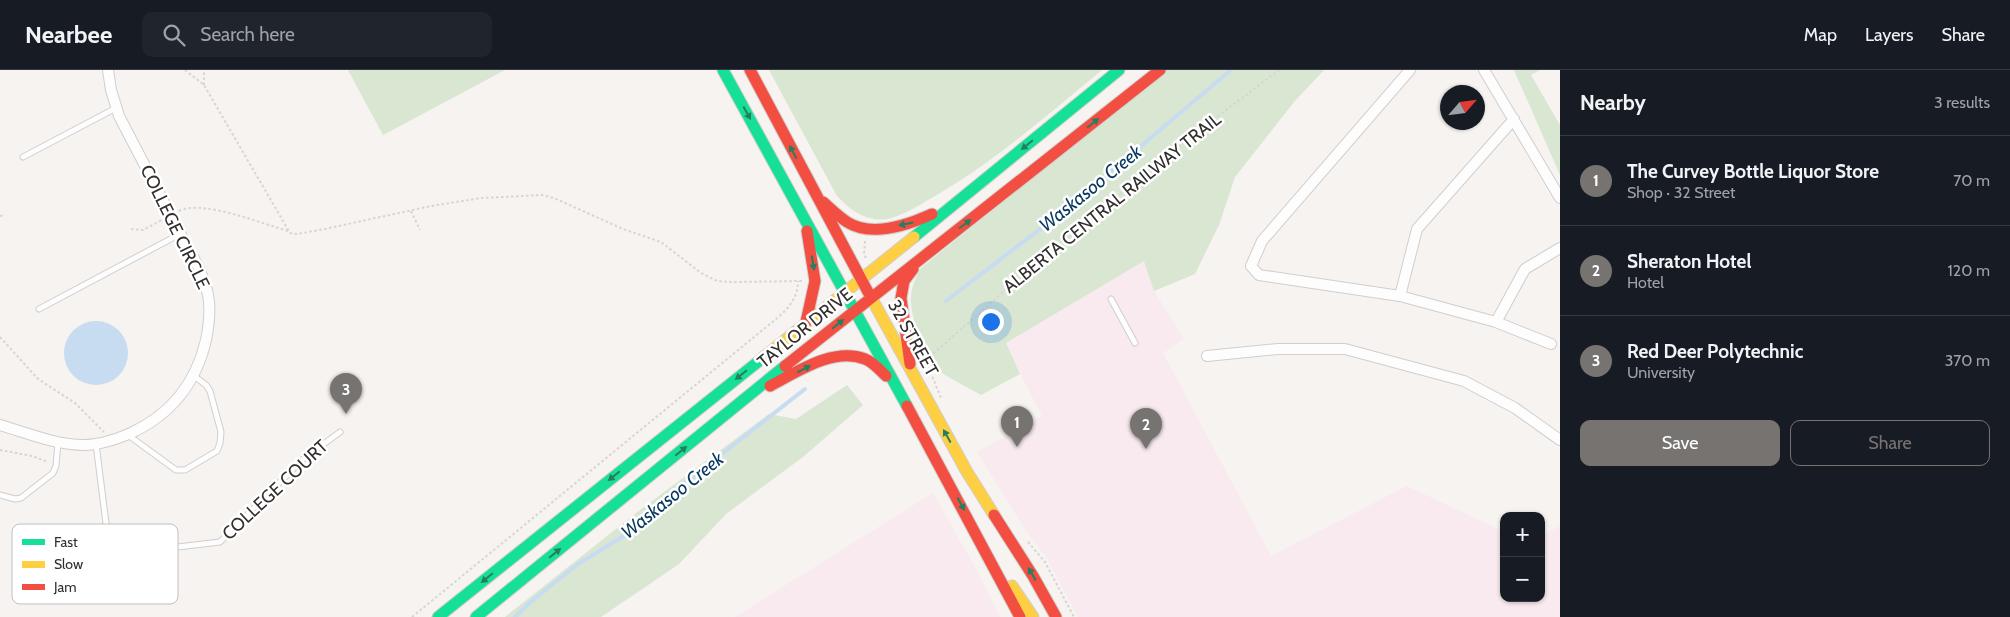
<!DOCTYPE html>
<meta charset="utf-8">
<style>
body{margin:0;font-family:Cabin,sans-serif;background:#20242c;color:#f1f3f6}
.controls{position:absolute;right:15px;bottom:15px;display:grid;overflow:hidden;border-radius:10px;box-shadow:0 1px 4px #0004}
.controls button{width:45px;height:45px;display:grid;place-items:center;padding:0;border:0;border-bottom:1px solid #363941;background:#171b24;color:#f1f3f6;font:25px sans-serif}
.compass{position:absolute;left:1440px;top:15px;width:45px;height:45px;border-radius:50%;background:#171b24;box-shadow:0 1px 4px #0004;rotate:62deg}
.you{position:absolute;left:990px;top:251px;width:18px;height:18px;margin:-12px;border:4px solid #fff;border-radius:50%;background:#1a73e8;box-shadow:0 0 0 8px #1a73e833}
.badge{display:grid;place-items:center;width:32px;height:32px;border-radius:50%;background:#767371;color:#fff;font-size:16px;font-weight:700}
.pin{position:absolute;translate:-50% -41px;filter:drop-shadow(0 1px 2px #0008)}
.pin::after{content:'';position:absolute;top:26px;width:18px;height:15px;background:inherit;clip-path:polygon(0 0,100% 0,50% 100%)}
.list{margin:0;padding:0;list-style:none}
h2{display:flex;justify-content:space-between;align-items:center;height:65px;margin:0;padding:0 20px;font-size:21px}
h2 small{font-size:16px;font-weight:400;color:#9ea1a6}
.list li{display:grid;grid-template-columns:32px 1fr auto;gap:15px;align-items:center;box-sizing:border-box;height:90px;padding:0 20px;border-top:1px solid #363941}
.list b{display:block;font-size:19px;white-space:nowrap}
.list p{margin:0;font-size:16px;white-space:nowrap;color:#9ea1a6}
.list em{font-size:16px;font-style:normal;color:#9ea1a6}
.actions{display:flex;gap:10px;padding:15px 20px}
.actions a{flex:1;padding:11px 0;border:1px solid #767371;border-radius:10px;text-align:center;font-size:18px;color:#767371}
.actions .main{background:#767371;color:#fff}
.icon{flex:none;width:28px;height:28px;fill:none;stroke:currentColor;stroke-width:2;stroke-linecap:round;stroke-linejoin:round}
.map{position:relative;flex:none;width:1560px;height:547px;overflow:hidden}
header{display:flex;align-items:center;gap:30px;box-sizing:border-box;height:70px;padding:0 25px;background:#171b24;border-bottom:1px solid #363941}
header strong{font-size:24px}
nav{display:flex;gap:28px;margin-inline-start:auto;font-size:18px}
.search{width:350px;height:45px;background:#20242c;display:flex;align-items:center;gap:12px;box-sizing:border-box;padding:0 18px;border-radius:10px;color:#9ea1a6;font-size:19px}
main{display:flex}
aside{flex:1;background:#171b24}
.map>svg:first-child{display:block}
.commercial{fill:#f8eaef}
.green{fill:#d9e6d1}
.water{fill:#c7dcf1}
.lines{fill:none;stroke-linecap:round;stroke-linejoin:round}
.stream{stroke:#c7dcf1;stroke-width:4}
.lane-casing{stroke:#d1cecd;stroke-width:7}
.street-casing{stroke:#d1cecd;stroke-width:12}
.fast-casing{stroke:#d1cecd;stroke-width:13}
.slow-casing{stroke:#d1cecd;stroke-width:13}
.jam-casing{stroke:#d1cecd;stroke-width:13}
.path{stroke:#d6d5d5;stroke-width:2;stroke-dasharray:2.5 2.5;stroke-linecap:butt}
.lane{stroke:#fefdfd;stroke-width:5}
.street{stroke:#fefdfd;stroke-width:10}
.fast{stroke:#16e098;stroke-width:11}
.slow{stroke:#ffcf43;stroke-width:11}
.jam{stroke:#f24e42;stroke-width:11}
.oneway{fill:#257e5d}
.labels{text-anchor:middle;stroke-width:5;stroke-linejoin:round;paint-order:stroke}
.street-label{font-size:18px;fill:#312e2d;stroke:#fff}
.water-label{font-size:19px;font-style:italic;fill:#093961;stroke:#fff}
.key{fill:#fff;stroke:#c1c0c0;stroke-width:1}
.key-label{font-size:14px;fill:#312e2d}
</style>
<header>
<strong>Nearbee</strong>
<div class="search"><svg class="icon" aria-label="search" viewBox="0 0 24 24"><circle cx="10" cy="10" r="6"/><path d="M15 15l6 6"/></svg>Search here</div>
<nav><a>Map</a><a>Layers</a><a>Share</a></nav>
</header>
<main>
<div class="map">
<svg width="1560" height="547" viewBox="0 0 1560 547">
<rect width="100%" height="100%" fill="#f6f3f0"/>
<path class="commercial" d="M1145,190L1154,221L1184,269L1163,283L1271,486L1407,416L1504,462V528H1541V466L1560,456V547H1078L1046,487L1024,458L977,382L1042,346L1005,273Z
M933,423L977,501L1000,547H735Z"/>
<path class="green" d="M348,0H505L383,65Z
M769,0H1102C1048,44 996,91 935,126C921,134 906,144 891,148C869,154 851,141 837,126Z
M1165,0H1324L1294,32L1235,107L1219,155L1195,204L1154,221L1144,191L1006,273L1020,304L981,325C971,319 938,303 932,295C922,281 909,242 911,225C912,215 916,208 920,199Z
M1514,0H1540L1531,5L1560,55V105Z
M847,315L863,335L803,387L726,444L679,494L607,543L601,547H505L640,440L769,344L796,349Z"/>
<path class="water" d="M64 283a32 32 0 1 1 64 0a32 32 0 1 1-64 0Z"/>
<g class="lines">
<path class="stream" d="M946,231L1070,136L1231,0
M515,547L533,530L578,494L635,459L649,441L805,319"/>
<g class="lane-casing">
<path id="lane" d="M23,87L116,38
M1111,229L1135,273
M39,239L180,164
M128,365L176,400H185L217,381L220,373L221,362L210,321L206,315L194,306
M96,374L110,485L220,472L302,390L340,362
M0,425L15,429L21,428L53,403L56,396L58,372"/>
</g>
<g class="street-casing">
<path id="street" d="M1410,0L1262,171L1251,196L1259,205L1400,226L1496,252L1551,274
M1484,0L1560,128
M1400,226L1417,159L1514,49
M1496,252L1525,199L1560,178
M1207,286L1278,279H1345L1464,311L1515,338L1560,370
M0,355C27,363 56,375 84,375C101,375 117,369 131,363C172,344 196,313 206,270C209,255 211,240 208,225C204,203 190,182 180,163C160,124 139,85 119,46L111,20L108,0"/>
</g>
<g class="fast-casing">
<path id="fast" d="M723,0L907,336
M914,167L1119,0
M438,547L764,287
M476,547L785,296"/>
</g>
<g class="slow-casing">
<path id="slow" d="M868,222L967,402L994,445
M764,287L914,167
M1012,516L1033,547"/>
</g>
<g class="jam-casing">
<path id="jam" d="M750,0L868,222
M823,132C831,139 838,146 847,152C872,168 908,155 932,144
M806,252L815,211L807,161
M910,294L901,228L904,211L913,199
M785,296L1160,0
M770,316C797,302 833,277 865,289C873,292 880,300 886,306
M907,336L1020,547
M994,445L1033,506L1056,547"/>
</g>
<path class="path" d="M185,0L204,15L290,163L297,164L325,159L431,136L481,128L542,125L554,128L623,159L661,172L701,203L717,211L732,212L802,211
M204,15V0
M179,141C202,129 263,154 288,161
M411,141L420,160
M0,146L5,145
M131,159L143,160L162,150
M865,171L864,184L867,190
M0,267L38,309L75,333L104,362
M921,279L941,328
M926,290L1051,180L1189,68L1279,0
M0,380L32,386L48,392
M1028,472L1045,492L1074,547
M412,547L776,249C788,239 798,228 798,211"/>
<use href="#lane" class="lane"/>
<use href="#street" class="street"/>
<use href="#fast" class="fast"/>
<use href="#slow" class="slow"/>
<use href="#jam" class="jam"/>
</g>
<defs><path id="oneway-solid" d="M-6-.8H1V-3.2L6.5 0L1 3.2V.8H-6Z" transform="scale(1.25)"/></defs>
<g class="oneway">
<use href="#oneway-solid" transform="translate(747 43) rotate(61)"/>
<use href="#oneway-solid" transform="translate(1093 53) rotate(-39)"/>
<use href="#oneway-solid" transform="translate(1027 75) rotate(141)"/>
<use href="#oneway-solid" transform="translate(793 82) rotate(-118)"/>
<use href="#oneway-solid" transform="translate(906 154) rotate(169)"/>
<use href="#oneway-solid" transform="translate(965 154) rotate(-37)"/>
<use href="#oneway-solid" transform="translate(813 193) rotate(80)"/>
<use href="#oneway-solid" transform="translate(838 254) rotate(-39)"/>
<use href="#oneway-solid" transform="translate(804 299) rotate(-27)"/>
<use href="#oneway-solid" transform="translate(741 305) rotate(141)"/>
<use href="#oneway-solid" transform="translate(947 366) rotate(-119)"/>
<use href="#oneway-solid" transform="translate(681 381) rotate(-39)"/>
<use href="#oneway-solid" transform="translate(614 406) rotate(141)"/>
<use href="#oneway-solid" transform="translate(961 434) rotate(61)"/>
<use href="#oneway-solid" transform="translate(555 483) rotate(-39)"/>
<use href="#oneway-solid" transform="translate(1032 504) rotate(-121)"/>
<use href="#oneway-solid" transform="translate(487 508) rotate(141)"/>
</g>
<g class="labels">
<g class="street-label">
<text transform="translate(1112 133) rotate(-39)" y="6">ALBERTA CENTRAL RAILWAY TRAIL</text>
<text transform="translate(175 157) rotate(64)" y="6">COLLEGE CIRCLE</text>
<text transform="translate(805 258) rotate(-39)" y="6">TAYLOR DRIVE</text>
<text transform="translate(913 268) rotate(61)" y="6">32 STREET</text>
<text transform="translate(275 420) rotate(-43)" y="6">COLLEGE COURT</text>
</g>
<g class="water-label">
<text transform="translate(1090 118) rotate(-39)" y="7">Waskasoo Creek</text>
<text transform="translate(672 425) rotate(-39)" y="7">Waskasoo Creek</text>
</g>
</g>
<rect x="12" y="454" width="166" height="80" rx="8" class="key"/>
<rect x="22" y="469" width="23" height="6" fill="#16e098"/>
<rect x="22" y="491" width="23" height="7" fill="#ffcf43"/>
<rect x="22" y="514" width="23" height="6" fill="#f24e42"/>
<g class="key-label">
<text x="54" y="477">Fast</text>
<text x="54" y="499">Slow</text>
<text x="54" y="522">Jam</text>
</g>
</svg>
<div class="controls">
<button>+</button>
<button>−</button>
</div>
<svg class="compass" viewBox="-18 -18 36 36"><path d="M0-13l5 13h-10z" fill="#e53935"/><path d="M0 13l5-13h-10z" fill="#9ea1a6"/></svg>
<div class="you"></div>
<div class="pin badge" style="left:1017px;top:377px">1</div>
<div class="pin badge" style="left:1146px;top:379px">2</div>
<div class="pin badge" style="left:346px;top:344px">3</div>
</div>
<aside>
<h2>Nearby<small>3 results</small></h2>
<ul class="list">
<li><span class="badge">1</span><div><b>The Curvey Bottle Liquor Store</b><p>Shop · 32 Street</p></div><em>70 m</em></li>
<li><span class="badge">2</span><div><b>Sheraton Hotel</b><p>Hotel</p></div><em>120 m</em></li>
<li><span class="badge">3</span><div><b>Red Deer Polytechnic</b><p>University</p></div><em>370 m</em></li>
</ul>
<div class="actions"><a class="main">Save</a><a>Share</a></div>
</aside>
</main>
